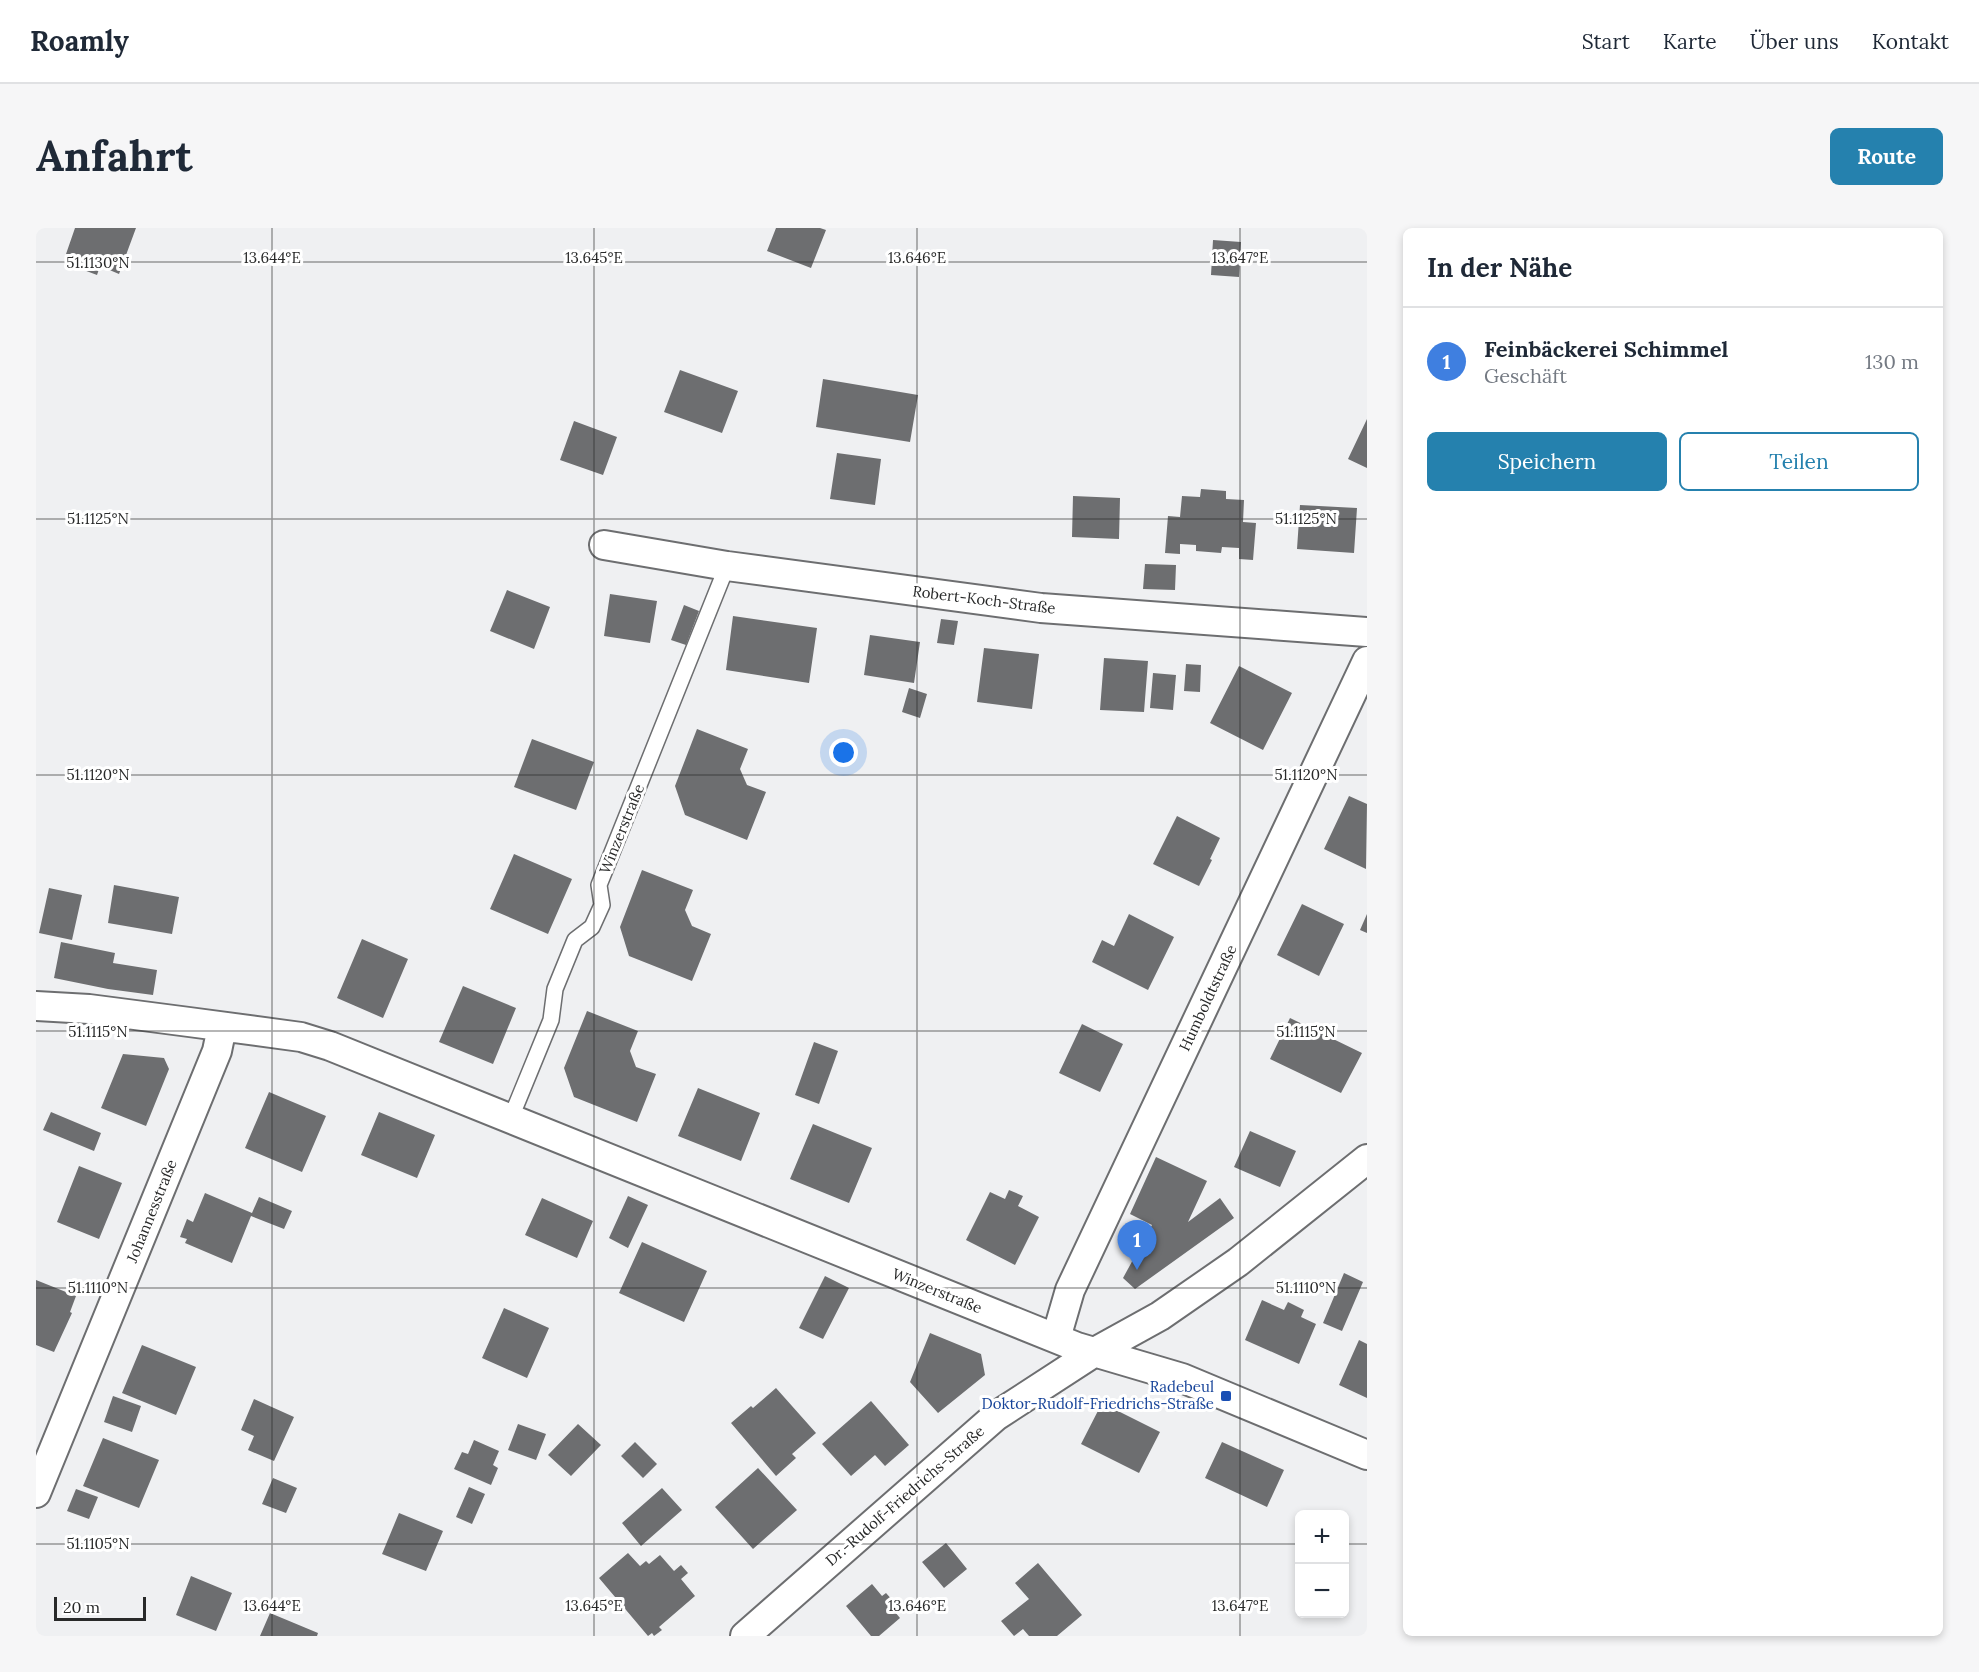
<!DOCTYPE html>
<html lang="de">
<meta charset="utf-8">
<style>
body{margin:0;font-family:Lora,serif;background:#f6f6f7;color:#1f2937}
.controls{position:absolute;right:18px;bottom:18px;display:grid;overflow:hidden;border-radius:9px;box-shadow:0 3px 9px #0003}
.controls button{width:54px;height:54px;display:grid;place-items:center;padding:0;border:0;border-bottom:2px solid #e0e1e3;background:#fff;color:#1f2937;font:30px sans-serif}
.scale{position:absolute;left:18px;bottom:15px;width:92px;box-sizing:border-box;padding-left:6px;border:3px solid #282929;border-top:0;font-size:16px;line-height:21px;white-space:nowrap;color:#282929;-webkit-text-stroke:4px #fff;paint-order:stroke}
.you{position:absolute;left:808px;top:525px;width:21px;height:21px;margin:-15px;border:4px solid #fff;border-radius:50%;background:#1a73e8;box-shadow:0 0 0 9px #1a73e833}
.badge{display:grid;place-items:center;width:39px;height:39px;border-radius:50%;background:#2581ae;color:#fff;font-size:20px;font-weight:700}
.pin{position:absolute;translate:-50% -50px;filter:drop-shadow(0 2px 3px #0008)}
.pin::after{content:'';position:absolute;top:32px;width:21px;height:18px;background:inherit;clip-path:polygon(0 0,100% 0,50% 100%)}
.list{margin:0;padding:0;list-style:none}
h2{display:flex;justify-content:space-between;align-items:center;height:78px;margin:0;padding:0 24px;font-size:26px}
h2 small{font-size:20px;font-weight:400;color:#747a83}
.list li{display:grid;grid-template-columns:39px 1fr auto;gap:18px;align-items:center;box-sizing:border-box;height:108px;padding:0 24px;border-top:2px solid #e0e1e3}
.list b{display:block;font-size:22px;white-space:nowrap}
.list p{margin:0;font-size:20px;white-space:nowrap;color:#747a83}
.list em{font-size:20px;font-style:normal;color:#747a83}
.actions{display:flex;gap:12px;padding:18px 24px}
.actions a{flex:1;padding:14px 0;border:2px solid #2581ae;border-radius:9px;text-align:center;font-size:21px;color:#2581ae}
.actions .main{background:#2581ae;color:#fff}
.map{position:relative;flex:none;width:1331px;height:1408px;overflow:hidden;border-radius:9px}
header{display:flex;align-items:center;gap:36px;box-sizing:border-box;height:84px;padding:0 30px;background:#fff;border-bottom:2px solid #e0e1e3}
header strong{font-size:28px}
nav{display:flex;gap:33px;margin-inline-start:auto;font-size:21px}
.intro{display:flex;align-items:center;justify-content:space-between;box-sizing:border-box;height:144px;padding:0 36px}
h1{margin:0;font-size:42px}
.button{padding:15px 27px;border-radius:9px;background:#2581ae;color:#fff;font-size:21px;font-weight:700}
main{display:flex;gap:36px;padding:0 36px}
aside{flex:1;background:#fff;border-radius:9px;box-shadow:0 3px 9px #0003}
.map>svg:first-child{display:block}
.building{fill:#6d6e70}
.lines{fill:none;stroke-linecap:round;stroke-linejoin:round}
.service-casing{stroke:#6d6e70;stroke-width:18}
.minor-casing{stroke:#6d6e70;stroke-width:32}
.service{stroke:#fff;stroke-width:15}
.minor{stroke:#fff;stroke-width:28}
.ticks{fill:none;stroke:#282929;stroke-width:1.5;stroke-opacity:0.45}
.transit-dot{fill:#1a4fb4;stroke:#fff;stroke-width:2}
.labels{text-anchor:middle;stroke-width:6;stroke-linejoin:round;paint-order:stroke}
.street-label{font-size:15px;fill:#282929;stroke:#fff}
.transit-label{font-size:15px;fill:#164399;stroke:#fff;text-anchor:end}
.ticks-label{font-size:15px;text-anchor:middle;fill:#282929;stroke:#fff;stroke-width:6;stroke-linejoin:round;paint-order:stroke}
</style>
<header>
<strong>Roamly</strong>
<nav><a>Start</a><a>Karte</a><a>Über uns</a><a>Kontakt</a></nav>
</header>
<div class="intro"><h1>Anfahrt</h1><a class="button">Route</a></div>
<main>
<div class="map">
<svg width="1331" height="1408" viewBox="0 0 1331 1408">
<rect width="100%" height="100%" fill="#eff0f2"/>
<path class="building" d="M39,0H100L83,46L64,38L61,47L45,41L48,33L30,26Z
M740,0H784L790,2L775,40L731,23Z
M1177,12L1205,14L1203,49L1175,47Z
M644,142L702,163L686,205L628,184Z
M787,151L882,167L874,214L780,199Z
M1331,191V240L1312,231Z
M538,193L581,209L567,247L524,232Z
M801,225L845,231L839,277L794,271Z
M1165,261L1190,263V271L1208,272L1207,294L1220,295L1217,332L1203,331V320L1186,319L1185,325L1160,323V317L1144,316V326L1129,325L1132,288L1144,289L1146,268L1164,269Z
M1037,268L1084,270L1083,311L1036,309Z
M1264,277L1321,280L1318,325L1261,321Z
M1109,336L1140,337L1139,362L1107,361Z
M471,362L514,379L498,421L454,403Z
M574,366L621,373L614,415L568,408Z
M648,377L663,383L650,417L635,412Z
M697,388L781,400L773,455L690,442Z
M905,391L922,393L918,417L901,415Z
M834,407L884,414L878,455L828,447Z
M948,420L1003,426L996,481L941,474Z
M1068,430L1112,433L1108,484L1064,482Z
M1150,436L1165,437L1164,464L1148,463Z
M1203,438L1256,465L1227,522L1174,495Z
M1117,445L1140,447L1137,482L1114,480Z
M873,460L891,466L884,490L866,484Z
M661,501L712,521L704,541L711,557L730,564L711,612L649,587L639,558Z
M496,511L558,534L540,582L478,559Z
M1313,568L1331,576L1330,641L1288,621Z
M1141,588L1184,610L1174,631L1176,632L1163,658L1117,636Z
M478,626L536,651L512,706L454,681Z
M606,642L657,662L649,682L656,698L675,706L656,753L593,728L584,699Z
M78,657L143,669L136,706L72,695Z
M13,660L46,667L36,712L3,705Z
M1266,676L1308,696L1283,748L1241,727Z
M1093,686L1138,709L1112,762L1056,734L1066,712L1078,718Z
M1331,686V705L1324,702Z
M326,711L372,731L347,790L301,770Z
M25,714L79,725L77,735L121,742L117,767L72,761L18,750Z
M427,758L480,780L457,836L403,814Z
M551,783L602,803L594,823L600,839L620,846L601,894L538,869L528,840Z
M1254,790L1326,825L1305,865L1234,831Z
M1046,796L1087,816L1064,864L1023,845Z
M778,814L802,823L783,876L759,867Z
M87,826L128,830L133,841L110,898L65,880Z
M662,860L724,885L705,933L642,908Z
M233,864L290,888L266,944L209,920Z
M15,884L65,905L58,923L7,902Z
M343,884L399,907L381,950L325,927Z
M777,896L836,920L813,975L754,951Z
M1214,903L1260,923L1244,959L1198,939Z
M1120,929L1171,953L1152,994L1184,970L1198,990L1099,1061L1087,1050L1116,997L1094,986Z
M43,938L86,955L63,1011L21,994Z
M973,962L987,968L982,978L1003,989L979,1037L930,1012L954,964L969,971Z
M169,965L216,985L223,969L256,983L248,1001L215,988L196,1035L149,1015L151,1011L144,1009L151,991L157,994Z
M592,968L612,977L592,1020L573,1010Z
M506,970L557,993L541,1030L489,1007Z
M606,1014L671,1043L648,1094L583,1065Z
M1308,1045L1327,1054L1306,1103L1287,1095Z
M789,1048L813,1060L787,1111L763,1100Z
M0,1052L40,1068L34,1084L36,1085L18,1124L0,1117Z
M1226,1072L1248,1082L1252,1074L1268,1082L1265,1089L1280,1096L1263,1136L1209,1112Z
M468,1080L513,1100L491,1150L446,1130Z
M894,1105L945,1126L949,1147L902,1185L874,1154Z
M1323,1112L1331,1116V1170L1303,1157Z
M106,1117L160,1139L140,1187L86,1165Z
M740,1160L780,1205L756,1226L760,1230L740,1248L695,1195L715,1178L717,1180Z
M77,1168L105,1178L96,1204L68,1194Z
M218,1171L258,1189L238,1233L212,1222L218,1208L205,1202Z
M835,1173L873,1217L849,1238L839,1227L815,1248L786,1216Z
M1066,1175L1124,1204L1103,1245L1045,1216Z
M482,1196L510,1206L500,1232L472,1222Z
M542,1196L565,1217L535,1248L512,1227Z
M67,1210L123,1232L103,1280L47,1258Z
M438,1212L463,1223L457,1237L462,1240L455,1257L418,1241L426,1224L432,1226Z
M599,1214L621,1236L607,1250L585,1228Z
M1186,1214L1248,1242L1231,1279L1169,1250Z
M722,1240L761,1282L717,1321L679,1279Z
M237,1250L261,1260L250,1285L226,1276Z
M433,1259L449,1266L436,1296L420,1289Z
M626,1260L646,1282L605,1318L586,1295Z
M40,1261L62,1269L53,1291L31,1283Z
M363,1285L407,1303L390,1343L346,1326Z
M910,1315L931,1341L908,1360L886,1334Z
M592,1325L604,1338L610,1333L613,1336L624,1327L638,1343L645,1337L652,1345L645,1351L659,1368L623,1399L626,1402L618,1408L616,1405L612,1408L563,1350Z
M1002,1335L1046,1387L1021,1408H993L987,1401L978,1408L965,1393L993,1371L979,1355Z
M155,1348L196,1365L180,1403L140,1387Z
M836,1356L846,1368L850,1365L858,1374L854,1378L864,1390L843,1408H835L810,1378Z
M234,1385L282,1405L281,1408H224Z"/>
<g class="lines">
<g class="service-casing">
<path id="service" d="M474,892L515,792L519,761L539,712L556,699L566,677L563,657L691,338"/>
</g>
<g class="minor-casing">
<path id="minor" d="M568,317L691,338L1005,380L1331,404
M0,778L53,781L153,794L265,809L294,818L1041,1119L1146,1150L1331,1227
M1020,1110L1034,1062L1331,433
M0,1265L181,823L186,799
M709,1408L960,1188L1057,1125L1124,1088L1202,1034L1331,931"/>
</g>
<use href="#service" class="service"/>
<use href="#minor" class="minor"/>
</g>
<path class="ticks" d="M236,0V1408M558,0V1408M881,0V1408M1204,0V1408M0,34H1331M0,291H1331M0,547H1331M0,803H1331M0,1060H1331M0,1316H1264M1308,1316H1331"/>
<rect class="transit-dot" x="1184" y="1162" width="12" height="12" rx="3"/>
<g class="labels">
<g class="street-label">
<text transform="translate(948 372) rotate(7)" y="5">Robert-Koch-Straße</text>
<text transform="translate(586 601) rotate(-68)" y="5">Winzerstraße</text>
<text transform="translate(1172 770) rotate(-65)" y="5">Humboldtstraße</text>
<text transform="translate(116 983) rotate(-68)" y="5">Johannesstraße</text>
<text transform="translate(901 1063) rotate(22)" y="5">Winzerstraße</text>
<text transform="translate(869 1268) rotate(-41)" y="5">Dr.-Rudolf-Friedrichs-Straße</text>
</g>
<g class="transit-label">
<text x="1178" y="1164">Radebeul<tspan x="1178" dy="17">Doktor-Rudolf-Friedrichs-Straße</tspan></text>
</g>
</g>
<g class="ticks-label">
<text x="236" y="35">13.644°E</text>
<text x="558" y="35">13.645°E</text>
<text x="881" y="35">13.646°E</text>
<text x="1204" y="35">13.647°E</text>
<text x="62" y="40">51.1130°N</text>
<text x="62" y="296">51.1125°N</text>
<text x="1270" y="296">51.1125°N</text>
<text x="62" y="552">51.1120°N</text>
<text x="1270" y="552">51.1120°N</text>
<text x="62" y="809">51.1115°N</text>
<text x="1270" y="809">51.1115°N</text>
<text x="62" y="1065">51.1110°N</text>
<text x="1270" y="1065">51.1110°N</text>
<text x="62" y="1321">51.1105°N</text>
<text x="236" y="1383">13.644°E</text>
<text x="558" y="1383">13.645°E</text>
<text x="881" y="1383">13.646°E</text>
<text x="1204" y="1383">13.647°E</text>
</g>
</svg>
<div class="controls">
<button>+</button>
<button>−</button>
</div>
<div class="scale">20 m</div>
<div class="you"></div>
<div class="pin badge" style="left:1101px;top:1042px;background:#3f7fe0">1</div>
</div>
<aside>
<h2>In der Nähe<small></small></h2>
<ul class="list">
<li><span class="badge" style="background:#3f7fe0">1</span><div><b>Feinbäckerei Schimmel</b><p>Geschäft</p></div><em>130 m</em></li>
</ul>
<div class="actions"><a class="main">Speichern</a><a>Teilen</a></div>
</aside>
</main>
